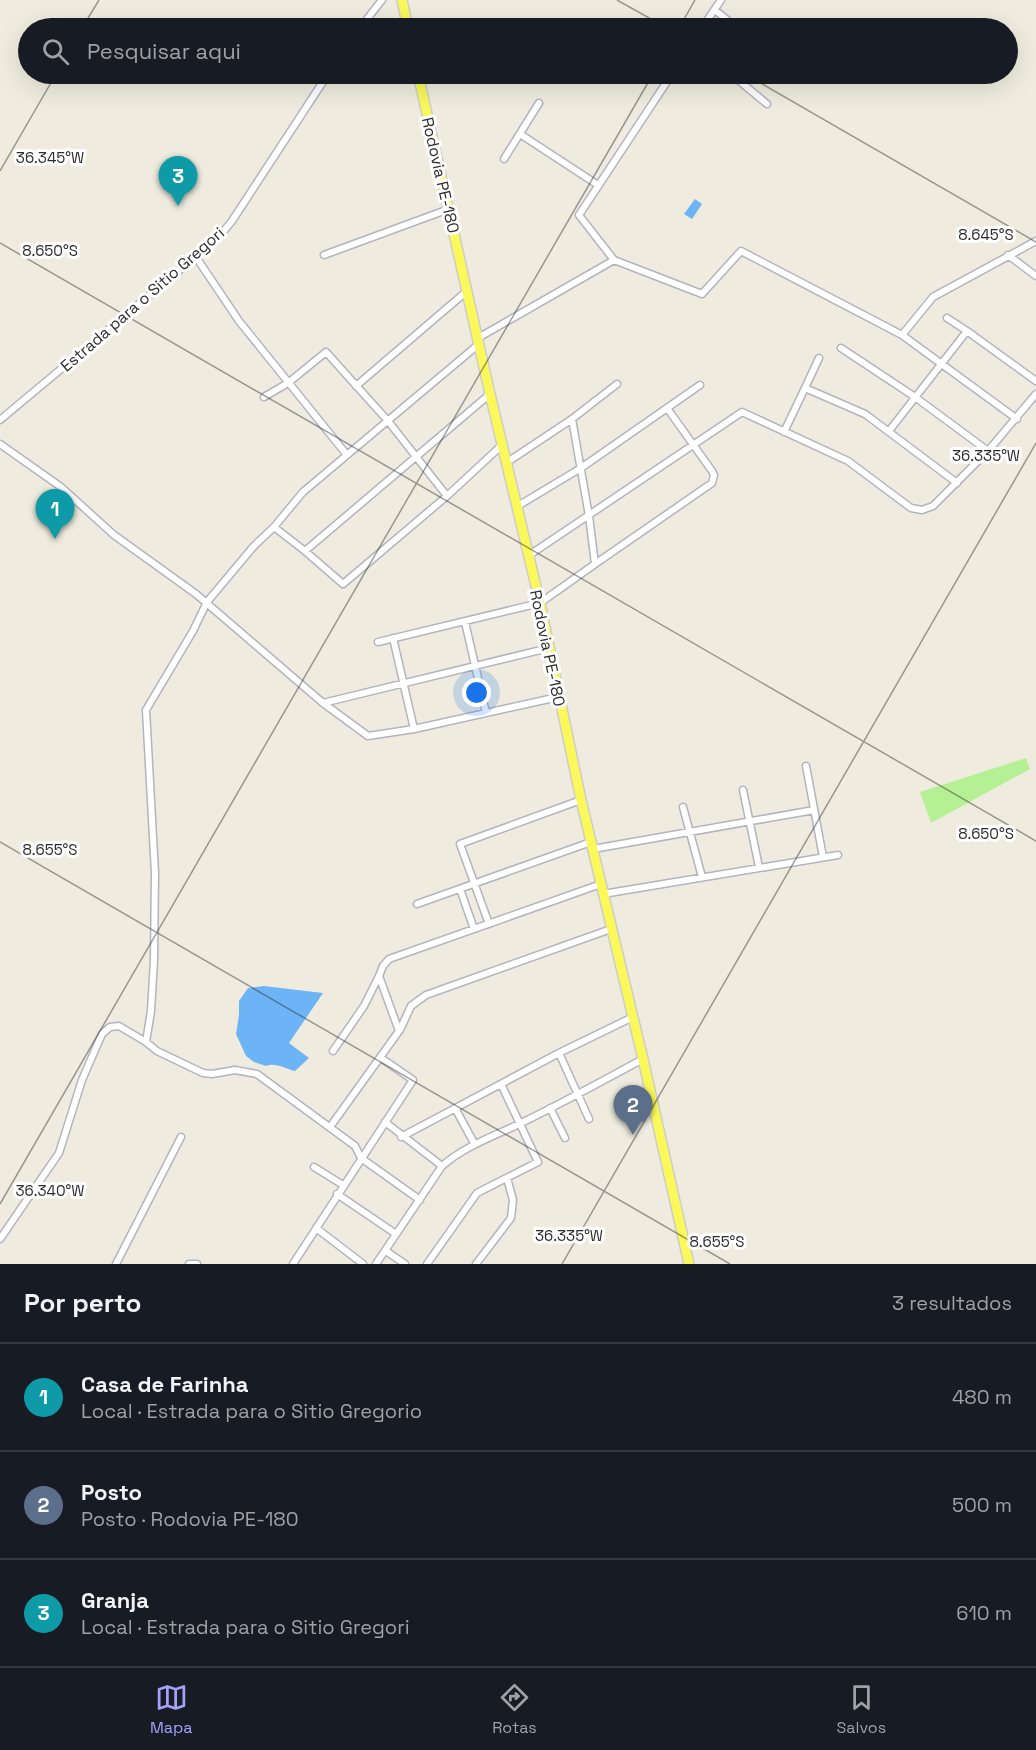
<!DOCTYPE html>
<html lang="pt">
<meta charset="utf-8">
<style>
body{margin:0;font-family:"Space Grotesk",sans-serif;background:#20242c;color:#f1f3f6}
.you{position:absolute;left:477px;top:693px;width:21px;height:21px;margin:-15px;border:4px solid #fff;border-radius:50%;background:#1a73e8;box-shadow:0 0 0 9px #1a73e833}
.badge{display:grid;place-items:center;width:39px;height:39px;border-radius:50%;background:#a3a1fa;color:#fff;font-size:20px;font-weight:700}
.pin{position:absolute;translate:-50% -50px;filter:drop-shadow(0 2px 3px #0008)}
.pin::after{content:'';position:absolute;top:32px;width:21px;height:18px;background:inherit;clip-path:polygon(0 0,100% 0,50% 100%)}
.list{margin:0;padding:0;list-style:none}
h2{display:flex;justify-content:space-between;align-items:center;height:78px;margin:0;padding:0 24px;font-size:26px}
h2 small{font-size:20px;font-weight:400;color:#9ea1a6}
.list li{display:grid;grid-template-columns:39px 1fr auto;gap:18px;align-items:center;box-sizing:border-box;height:108px;padding:0 24px;border-top:2px solid #363941}
.list b{display:block;font-size:22px;white-space:nowrap}
.list p{margin:0;font-size:20px;white-space:nowrap;color:#9ea1a6}
.list em{font-size:20px;font-style:normal;color:#9ea1a6}
.icon{flex:none;width:33px;height:33px;fill:none;stroke:currentColor;stroke-width:2;stroke-linecap:round;stroke-linejoin:round}
.map{position:relative;flex:none;width:1036px;height:1264px;overflow:hidden}
.search{position:absolute;background:#171b24;box-shadow:0 6px 24px #0002;left:18px;right:18px;top:18px;height:66px;display:flex;align-items:center;gap:15px;box-sizing:border-box;padding:0 21px;border-radius:33px;color:#9ea1a6;font-size:22px}
.sheet{height:402px;background:#171b24}
nav{display:flex;justify-content:space-around;align-items:center;box-sizing:border-box;height:84px;border-top:2px solid #363941;background:#171b24;font-size:16px;color:#9ea1a6}
nav a{display:grid;justify-items:center;gap:3px}
nav .on{color:#a3a1fa}
.map>svg:first-child{display:block}
.pitch{fill:#b5f194}
.water{fill:#6db4f7}
.lines{fill:none;stroke-linecap:round;stroke-linejoin:round}
.minor-casing{stroke:#b3b3c1;stroke-width:9}
.primary-casing{stroke:#cdcdcd;stroke-width:12}
.minor{stroke:#fff;stroke-width:6}
.primary{stroke:#faf85a;stroke-width:9}
.ticks{fill:none;stroke:#2d2d2d;stroke-width:1.5;stroke-opacity:0.45}
.labels{text-anchor:middle;stroke-width:6;stroke-linejoin:round;paint-order:stroke}
.street-label{font-size:16px;fill:#2d2d2d;stroke:#fff}
.ticks-label{font-size:15px;text-anchor:middle;fill:#2d2d2d;stroke:#fff;stroke-width:6;stroke-linejoin:round;paint-order:stroke}
</style>
<div class="map">
<svg width="1036" height="1264" viewBox="0 0 1036 1264">
<rect width="100%" height="100%" fill="#efecdf"/>
<path class="pitch" d="M1026,758L1030,769L931,823L920,792Z"/>
<path class="water" d="M695,199L702,204L692,219L684,214Z
M264,986L323,993L289,1043L309,1058L295,1071C285,1069 276,1062 266,1066L254,1062L246,1056L236,1034L239,1015V1001L248,988Z"/>
<g class="lines">
<g class="minor-casing">
<path id="minor" d="M715,10L737,28
M360,28L382,0
M702,28L721,0
M672,74L579,215L614,260L702,294L741,251L902,335L1017,419
M731,74L767,104
M520,134L598,185
M504,159L539,103
M324,255L449,209
M1008,255L1036,276
M196,257L239,321L347,455
M947,318L967,331
M902,335L933,297L1036,241
M478,338L614,260
M841,348L915,397L988,451
M356,386L467,291
M805,388L819,358
M264,397L288,383L326,352L388,421L447,496
M0,420L218,238L232,221L328,74
M889,431L967,331L1036,381
M784,432L805,388L865,414L957,483
M0,444L61,487L114,535L196,594L323,703L368,736L414,729
M506,463L572,419L617,384
M516,507L581,468L700,385
M274,527L303,492L479,344
M305,551L490,394
M528,556L742,412L848,461L911,508L922,510L933,506L988,451L1036,394
M595,564L712,483L714,475L712,471L667,408
M465,622L486,713
M393,638L414,729L558,697
M378,642L540,603L595,564L589,516L572,419
M323,703L549,648
M806,766L823,857
M743,790L759,867
M683,807L702,877
M593,849L814,810
M460,889L474,929
M603,894L838,855
M417,904L591,842
M489,924L460,844L581,800
M400,1030L411,1006L426,995L611,929
M146,1042L151,1011L154,960L155,873L146,710L193,631L207,602L254,546L274,527L305,551L343,584L447,496L502,445
M333,1051L364,1006L379,976
M559,1053L589,1119
M455,1108L474,1143
M550,1108L565,1138
M385,1122L442,1166
M330,1127L399,1031L379,976L383,966L389,959L601,884
M401,1137L559,1053L633,1017
M314,1167L343,1185
M337,1194L396,1234
M316,1228L363,1264
M0,1239L59,1153L82,1080L102,1034L110,1027L119,1026L146,1042L157,1051L203,1073L212,1074L235,1070L257,1074L355,1146L361,1158L420,1200
M386,1251L405,1264
M116,1264L181,1137
M189,1264H197
M293,1264L413,1080L381,1058
M376,1264L442,1166C465,1146 492,1137 519,1124C561,1104 602,1081 643,1059
M427,1264L477,1193L538,1162L501,1084
M476,1264L511,1218L513,1200L507,1178"/>
</g>
<g class="primary-casing">
<path id="primary" d="M402,0L408,28
M418,74L490,394L540,603L581,800L643,1059L689,1264"/>
</g>
<use href="#minor" class="minor"/>
<use href="#primary" class="primary"/>
</g>
<path class="ticks" d="M617,0L667,28M82,28L99,0M679,28L695,0M745,74L1036,242M0,171L56,74M0,243L1036,841M0,842L730,1264M0,1204L653,74M562,1264L1036,443"/>
<g class="labels">
<g class="street-label">
<text transform="translate(441 175) rotate(77)" y="6">Rodovia PE-180</text>
<text transform="translate(142 299) rotate(-41)" y="6">Estrada para o Sitio Gregori</text>
<text transform="translate(548 648) rotate(78)" y="6">Rodovia PE-180</text>
</g>
</g>
<g class="ticks-label">
<text x="50" y="163">36.345°W</text>
<text x="986" y="240">8.645°S</text>
<text x="50" y="256">8.650°S</text>
<text x="986" y="461">36.335°W</text>
<text x="986" y="839">8.650°S</text>
<text x="50" y="855">8.655°S</text>
<text x="50" y="1196">36.340°W</text>
<text x="569" y="1241">36.335°W</text>
<text x="717" y="1247">8.655°S</text>
</g>
</svg>
<div class="you"></div>
<div class="pin badge" style="left:55px;top:539px;background:#0f9aa8">1</div>
<div class="pin badge" style="left:633px;top:1135px;background:#5c6f8a">2</div>
<div class="pin badge" style="left:178px;top:206px;background:#0f9aa8">3</div>
<div class="search"><svg class="icon" aria-label="search" viewBox="0 0 24 24"><circle cx="10" cy="10" r="6"/><path d="M15 15l6 6"/></svg>Pesquisar aqui</div>
</div>
<section class="sheet">
<h2>Por perto<small>3 resultados</small></h2>
<ul class="list">
<li><span class="badge" style="background:#0f9aa8">1</span><div><b>Casa de Farinha</b><p>Local · Estrada para o Sitio Gregorio</p></div><em>480 m</em></li>
<li><span class="badge" style="background:#5c6f8a">2</span><div><b>Posto</b><p>Posto · Rodovia PE-180</p></div><em>500 m</em></li>
<li><span class="badge" style="background:#0f9aa8">3</span><div><b>Granja</b><p>Local · Estrada para o Sitio Gregori</p></div><em>610 m</em></li>
</ul>
</section>
<nav>
<a class="on"><svg class="icon" aria-label="map" viewBox="0 0 24 24"><path d="M3 6l6-2 6 2 6-2v14l-6 2-6-2-6 2zM9 4v14M15 6v14"/></svg>Mapa</a>
<a><svg class="icon" aria-label="directions" viewBox="0 0 24 24"><path d="M12 3l9 9-9 9-9-9zM9 14v-3h6M13 9l2 2-2 2"/></svg>Rotas</a>
<a><svg class="icon" aria-label="saved" viewBox="0 0 24 24"><path d="M7 4h10v16l-5-4-5 4z"/></svg>Salvos</a>
</nav>
